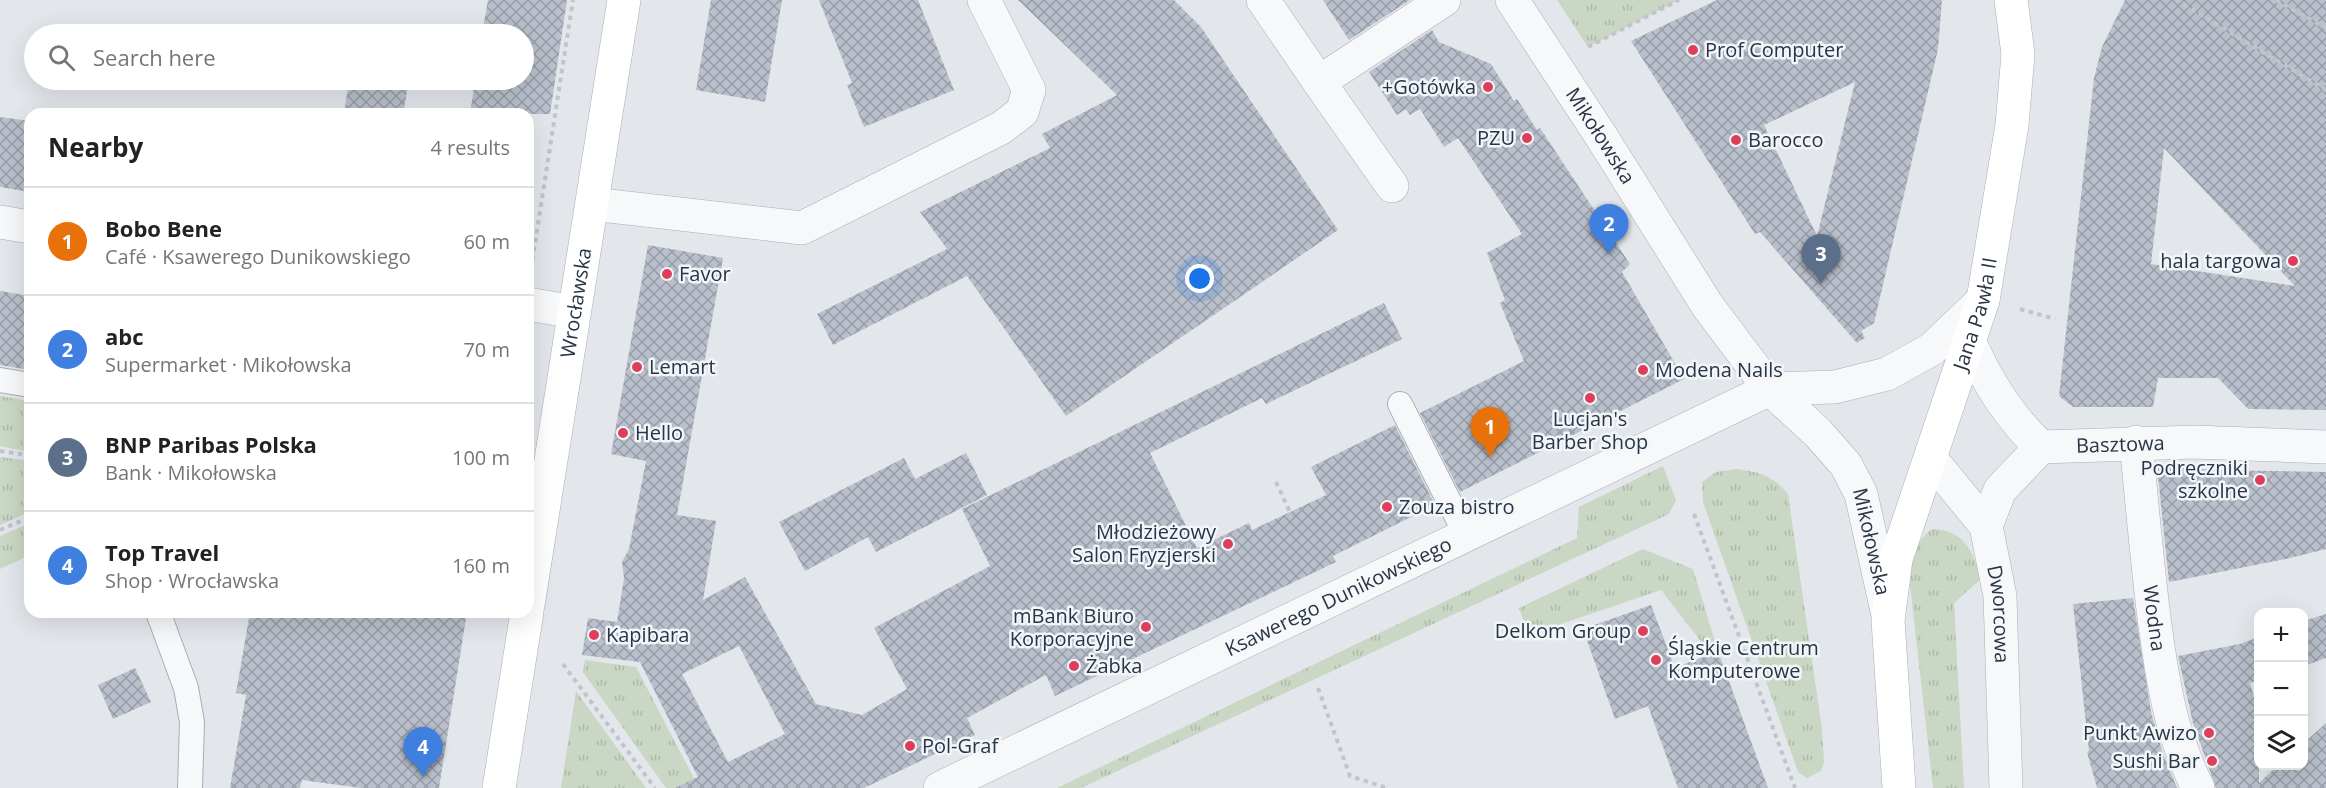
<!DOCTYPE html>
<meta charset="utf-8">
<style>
body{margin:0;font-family:"Open Sans",sans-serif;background:#f6f6f6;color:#222}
.controls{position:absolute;right:18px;bottom:18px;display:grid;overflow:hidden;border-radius:12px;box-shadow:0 6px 24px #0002}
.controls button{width:54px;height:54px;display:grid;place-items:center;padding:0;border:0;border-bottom:2px solid #e0e0e0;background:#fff;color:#222;font:30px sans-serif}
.you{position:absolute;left:1200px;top:279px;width:21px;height:21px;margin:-15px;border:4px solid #fff;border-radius:50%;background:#1a73e8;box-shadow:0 0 0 9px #1a73e833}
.badge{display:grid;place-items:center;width:39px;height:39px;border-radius:50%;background:#d93025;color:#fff;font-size:20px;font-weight:700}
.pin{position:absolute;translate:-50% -50px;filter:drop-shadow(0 2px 3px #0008)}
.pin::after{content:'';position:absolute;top:32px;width:21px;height:18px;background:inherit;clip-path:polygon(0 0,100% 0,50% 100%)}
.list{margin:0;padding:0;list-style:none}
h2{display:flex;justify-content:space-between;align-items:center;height:78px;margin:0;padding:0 24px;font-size:26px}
h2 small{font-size:20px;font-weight:400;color:#767676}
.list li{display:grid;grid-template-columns:39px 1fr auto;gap:18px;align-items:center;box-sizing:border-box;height:108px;padding:0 24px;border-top:2px solid #e0e0e0}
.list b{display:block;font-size:22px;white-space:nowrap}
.list p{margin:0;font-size:20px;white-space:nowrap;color:#767676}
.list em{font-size:20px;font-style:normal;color:#767676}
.icon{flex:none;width:33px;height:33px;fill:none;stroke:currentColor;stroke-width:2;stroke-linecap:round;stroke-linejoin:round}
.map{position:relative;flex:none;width:2326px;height:788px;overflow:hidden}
.search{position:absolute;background:#fff;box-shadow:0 6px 24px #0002;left:24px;top:24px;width:510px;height:66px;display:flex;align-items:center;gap:15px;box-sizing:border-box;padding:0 21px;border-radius:33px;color:#767676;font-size:22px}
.panel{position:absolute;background:#fff;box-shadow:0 6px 24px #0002;left:24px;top:108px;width:510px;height:510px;border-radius:18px}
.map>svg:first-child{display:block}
.grass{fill:url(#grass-tufts)}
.building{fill:url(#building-cross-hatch);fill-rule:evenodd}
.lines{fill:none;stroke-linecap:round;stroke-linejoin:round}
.service-casing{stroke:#a7aeb7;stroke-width:26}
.minor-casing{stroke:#a7aeb7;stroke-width:34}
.tertiary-casing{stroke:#a7aeb7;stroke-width:34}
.secondary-casing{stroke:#a7aeb7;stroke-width:34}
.path{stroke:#c1c5cb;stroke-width:4;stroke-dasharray:4.5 4.5;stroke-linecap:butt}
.service{stroke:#f7f8fa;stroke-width:24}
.minor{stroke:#f7f8fa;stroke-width:33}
.tertiary{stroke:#f7f8fa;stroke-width:33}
.secondary{stroke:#fff;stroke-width:33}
.poi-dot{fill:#db3f5c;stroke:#f3f6f9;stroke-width:2}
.labels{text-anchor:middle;stroke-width:5;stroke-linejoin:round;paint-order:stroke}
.poi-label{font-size:20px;fill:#293547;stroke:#f3f6f9;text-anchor:start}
.street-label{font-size:20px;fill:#293547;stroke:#f3f6f9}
</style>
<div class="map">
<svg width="2326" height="788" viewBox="0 0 2326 788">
<defs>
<pattern id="grass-tufts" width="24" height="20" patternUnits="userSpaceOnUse" patternTransform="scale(1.5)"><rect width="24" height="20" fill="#c9d7c4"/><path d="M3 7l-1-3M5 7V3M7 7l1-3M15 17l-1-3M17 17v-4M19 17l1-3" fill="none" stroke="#adb9aa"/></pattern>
<pattern id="building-cross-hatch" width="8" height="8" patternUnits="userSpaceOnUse" patternTransform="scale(1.5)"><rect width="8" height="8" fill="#bac0cb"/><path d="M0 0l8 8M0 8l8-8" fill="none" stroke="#979da7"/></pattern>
</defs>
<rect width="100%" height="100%" fill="#e3e7ec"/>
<path class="grass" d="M1557,0H1679L1588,47Z
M0,396L30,401V452L0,446Z
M0,457L24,460L30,465V512L0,525Z
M1663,466L1676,500L1669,514L1081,788H1057L1577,538L1579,507Z
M1736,469C1760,472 1772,475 1788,494L1822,729L1824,762L1821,771L1807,778L1798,772L1703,502L1702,482L1716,472Z
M30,523V555L0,569V536Z
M1932,529C1963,529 1975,552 1980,580L1954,603L1964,788H1933L1910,585C1911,565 1914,541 1932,529Z
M1643,549L1693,569L1716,645L1706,648L1661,590L1529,635L1519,608Z
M585,660L636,667L699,788H666L583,672Z
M576,691L646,788H561Z"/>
<path class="building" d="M488,0H567L550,114H470L475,80H524V34H482Z
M711,0H782L765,102L696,90Z
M819,0H918L954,90L864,127L847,85L852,83Z
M1018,0H1174L1201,27L1338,230L1066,416L967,276L833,345L817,314L947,249L920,212L1050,148L1042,134L1117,95Z
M1323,0H1410L1349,40Z
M1717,0H1942L1938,49L1874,323L1861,331L1865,338L1857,343L1760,232L1755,234L1631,41ZM1855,82L1817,236L1764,125Z
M2125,0H2326V410L2248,409L2218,378H2158L2153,407H2073L2059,396L2094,78L2102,47ZM2164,148L2295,286L2151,264Z
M1432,30L1439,42L1491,64L1514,101L1517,99L1537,130L1540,128L1630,264L1622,272L1684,379L1460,492L1420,413L1524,361L1500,303L1505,300L1487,253L1522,234L1458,138L1444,147L1420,109L1410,115L1406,109L1397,115L1369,72Z
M349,80H409L403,114H344Z
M0,117L30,121V192L0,187Z
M648,245L723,258L677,515L716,521L703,600L745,577L816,704L862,715L907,689L874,628L990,566L962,509L1384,303L1402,339L1266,404L1262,398L1150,453L1197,548L1249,523L1252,530L1326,495L1311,467L1395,425L1435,505L1333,556L1336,562L1055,696L1046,675L967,718L975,735L864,788H675L698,777L640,662L582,655L588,618L617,622L624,578L622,562L629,549L646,461L611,454ZM739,646L785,734L728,762L682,674Z
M0,291L30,296V370L0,365Z
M966,453L987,495L876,552L868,537L805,571L779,522L904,458L915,479Z
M2157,466L2215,470L2326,472V549L2290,558L2169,582Z
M2133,598L2151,712L2163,754L2177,788H2097L2087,752L2089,751L2073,604Z
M1651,605L1675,668L1718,651L1768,788H1678L1648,706L1615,719L1583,629Z
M250,612H359L396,618L397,612H467L439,788H361L302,780L300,788H230L246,695L236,693Z
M2326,614V658L2304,666V621Z
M2259,637V680L2250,683L2259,714V783L2278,765H2304V743L2326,723V788H2216L2193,723L2178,656L2240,644Z
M135,668L151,702L113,719L98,685Z"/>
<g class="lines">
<g class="service-casing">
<path id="service" d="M0,380L30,385
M1400,404L1466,535
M158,612L186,688L192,722L190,788"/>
</g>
<g class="minor-casing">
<g id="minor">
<path d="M1263,0L1319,82L1444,0"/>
<path d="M1319,82L1392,186"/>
<path d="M592,204L802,228L1001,128L1022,112L1029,90L984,0"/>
<path d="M0,222L30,227"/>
<path d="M528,304L574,312"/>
<path id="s1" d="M1970,342C1986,380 2010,418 2041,447L2194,442L2326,447"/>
<path id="s2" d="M2136,442C2142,503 2147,564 2155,625C2163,684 2171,734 2198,788"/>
<path d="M1986,526L2000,490L2041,447"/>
</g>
</g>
<g class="tertiary-casing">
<g id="tertiary">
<path id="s3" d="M1512,0L1601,136L1707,305L1770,389L1818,433L1846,465L1861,494L1887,611"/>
<path id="s4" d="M1931,459L1986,526L2000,596L2006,788"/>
<path id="s5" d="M940,788L1770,389L1835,387L1887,374L1932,349L1983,300"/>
</g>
</g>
<g class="secondary-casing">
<g id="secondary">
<path id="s6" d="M528,605L624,0"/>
<path d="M499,788L527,612"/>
<path id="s7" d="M1899,788L1888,620L1896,559L1983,300L2012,125L2018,54L2011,0"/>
</g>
</g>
<path class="path" d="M2176,0L2326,90
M2276,0L2326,28
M1588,47L1679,0
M531,269L573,0
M2020,309L2055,319
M0,451L28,455L30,458
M1276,482L1290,512
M1694,514L1795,788
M0,530L30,517
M563,664L655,788
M1318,688L1350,776L1387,788"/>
<use href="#service" class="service"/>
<use href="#minor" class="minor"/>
<use href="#tertiary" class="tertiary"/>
<use href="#secondary" class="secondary"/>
</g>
<g class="poi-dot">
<circle cx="1693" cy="50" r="6"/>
<circle cx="1488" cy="87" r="6"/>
<circle cx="1527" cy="138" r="6"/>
<circle cx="1736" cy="140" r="6"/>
<circle cx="2293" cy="261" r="6"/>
<circle cx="667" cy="274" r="6"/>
<circle cx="637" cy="367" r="6"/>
<circle cx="1643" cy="370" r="6"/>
<circle cx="1590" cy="398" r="6"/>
<circle cx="623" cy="433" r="6"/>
<circle cx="2260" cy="480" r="6"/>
<circle cx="1387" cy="507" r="6"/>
<circle cx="1228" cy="544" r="6"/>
<circle cx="1146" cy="627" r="6"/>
<circle cx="1643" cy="631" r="6"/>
<circle cx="594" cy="635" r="6"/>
<circle cx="1656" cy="660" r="6"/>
<circle cx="1074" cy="666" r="6"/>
<circle cx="2209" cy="733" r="6"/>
<circle cx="910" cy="746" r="6"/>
<circle cx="2212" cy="761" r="6"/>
</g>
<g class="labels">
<g class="poi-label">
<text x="1705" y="57">Prof Computer</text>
<text x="1476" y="94" text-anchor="end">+Gotówka</text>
<text x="1515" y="145" text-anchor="end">PZU</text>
<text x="1748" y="147">Barocco</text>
<text x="2281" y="268" text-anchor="end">hala targowa</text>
<text x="679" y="281">Favor</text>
<text x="649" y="374">Lemart</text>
<text x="1655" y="377">Modena Nails</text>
<text x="1590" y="426" text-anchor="middle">Lucjan's<tspan x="1590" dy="23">Barber Shop</tspan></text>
<text x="635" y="440">Hello</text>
<text x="2248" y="475" text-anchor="end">Podręczniki<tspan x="2248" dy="23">szkolne</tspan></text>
<text x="1399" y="514">Zouza bistro</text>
<text x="1216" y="539" text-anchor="end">Młodzieżowy<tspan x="1216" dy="23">Salon Fryzjerski</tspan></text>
<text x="1134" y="623" text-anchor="end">mBank Biuro<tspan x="1134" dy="23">Korporacyjne</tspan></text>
<text x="1631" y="638" text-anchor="end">Delkom Group</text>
<text x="606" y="642">Kapibara</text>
<text x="1668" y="655">Śląskie Centrum<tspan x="1668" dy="23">Komputerowe</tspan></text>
<text x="1086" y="673">Żabka</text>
<text x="2197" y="740" text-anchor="end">Punkt Awizo</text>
<text x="922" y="753">Pol-Graf</text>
<text x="2200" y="768" text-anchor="end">Sushi Bar</text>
</g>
<g class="street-label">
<text dy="7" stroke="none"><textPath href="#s3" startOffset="162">Mikołowska</textPath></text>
<text dy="7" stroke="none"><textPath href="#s6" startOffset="306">Wrocławska</textPath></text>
<text dy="7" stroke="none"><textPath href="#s7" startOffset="488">Jana Pawła II</textPath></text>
<text dy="7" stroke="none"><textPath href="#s1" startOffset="207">Basztowa</textPath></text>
<text dy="7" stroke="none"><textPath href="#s3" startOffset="656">Mikołowska</textPath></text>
<text dy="7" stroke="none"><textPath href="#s5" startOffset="442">Ksawerego Dunikowskiego</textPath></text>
<text dy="7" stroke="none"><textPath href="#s4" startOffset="176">Dworcowa</textPath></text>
<text dy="7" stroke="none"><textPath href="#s2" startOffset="177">Wodna</textPath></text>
</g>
</g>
</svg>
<div class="controls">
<button>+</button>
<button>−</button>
<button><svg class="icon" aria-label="layers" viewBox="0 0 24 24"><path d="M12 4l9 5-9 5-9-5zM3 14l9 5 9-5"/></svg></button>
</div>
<div class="you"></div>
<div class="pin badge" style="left:1490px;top:457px;background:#e8710a">1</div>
<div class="pin badge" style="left:1609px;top:254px;background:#3f7fe0">2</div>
<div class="pin badge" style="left:1821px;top:284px;background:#5c6f8a">3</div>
<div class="pin badge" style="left:423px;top:777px;background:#3f7fe0">4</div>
<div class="search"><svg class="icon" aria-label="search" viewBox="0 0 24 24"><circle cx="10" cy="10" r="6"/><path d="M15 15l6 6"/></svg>Search here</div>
<section class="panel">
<h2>Nearby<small>4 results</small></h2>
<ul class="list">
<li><span class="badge" style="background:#e8710a">1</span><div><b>Bobo Bene</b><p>Café · Ksawerego Dunikowskiego</p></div><em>60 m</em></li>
<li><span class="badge" style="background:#3f7fe0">2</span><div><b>abc</b><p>Supermarket · Mikołowska</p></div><em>70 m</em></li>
<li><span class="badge" style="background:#5c6f8a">3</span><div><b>BNP Paribas Polska</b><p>Bank · Mikołowska</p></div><em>100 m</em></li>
<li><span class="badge" style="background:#3f7fe0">4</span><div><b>Top Travel</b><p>Shop · Wrocławska</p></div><em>160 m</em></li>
</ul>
</section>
</div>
